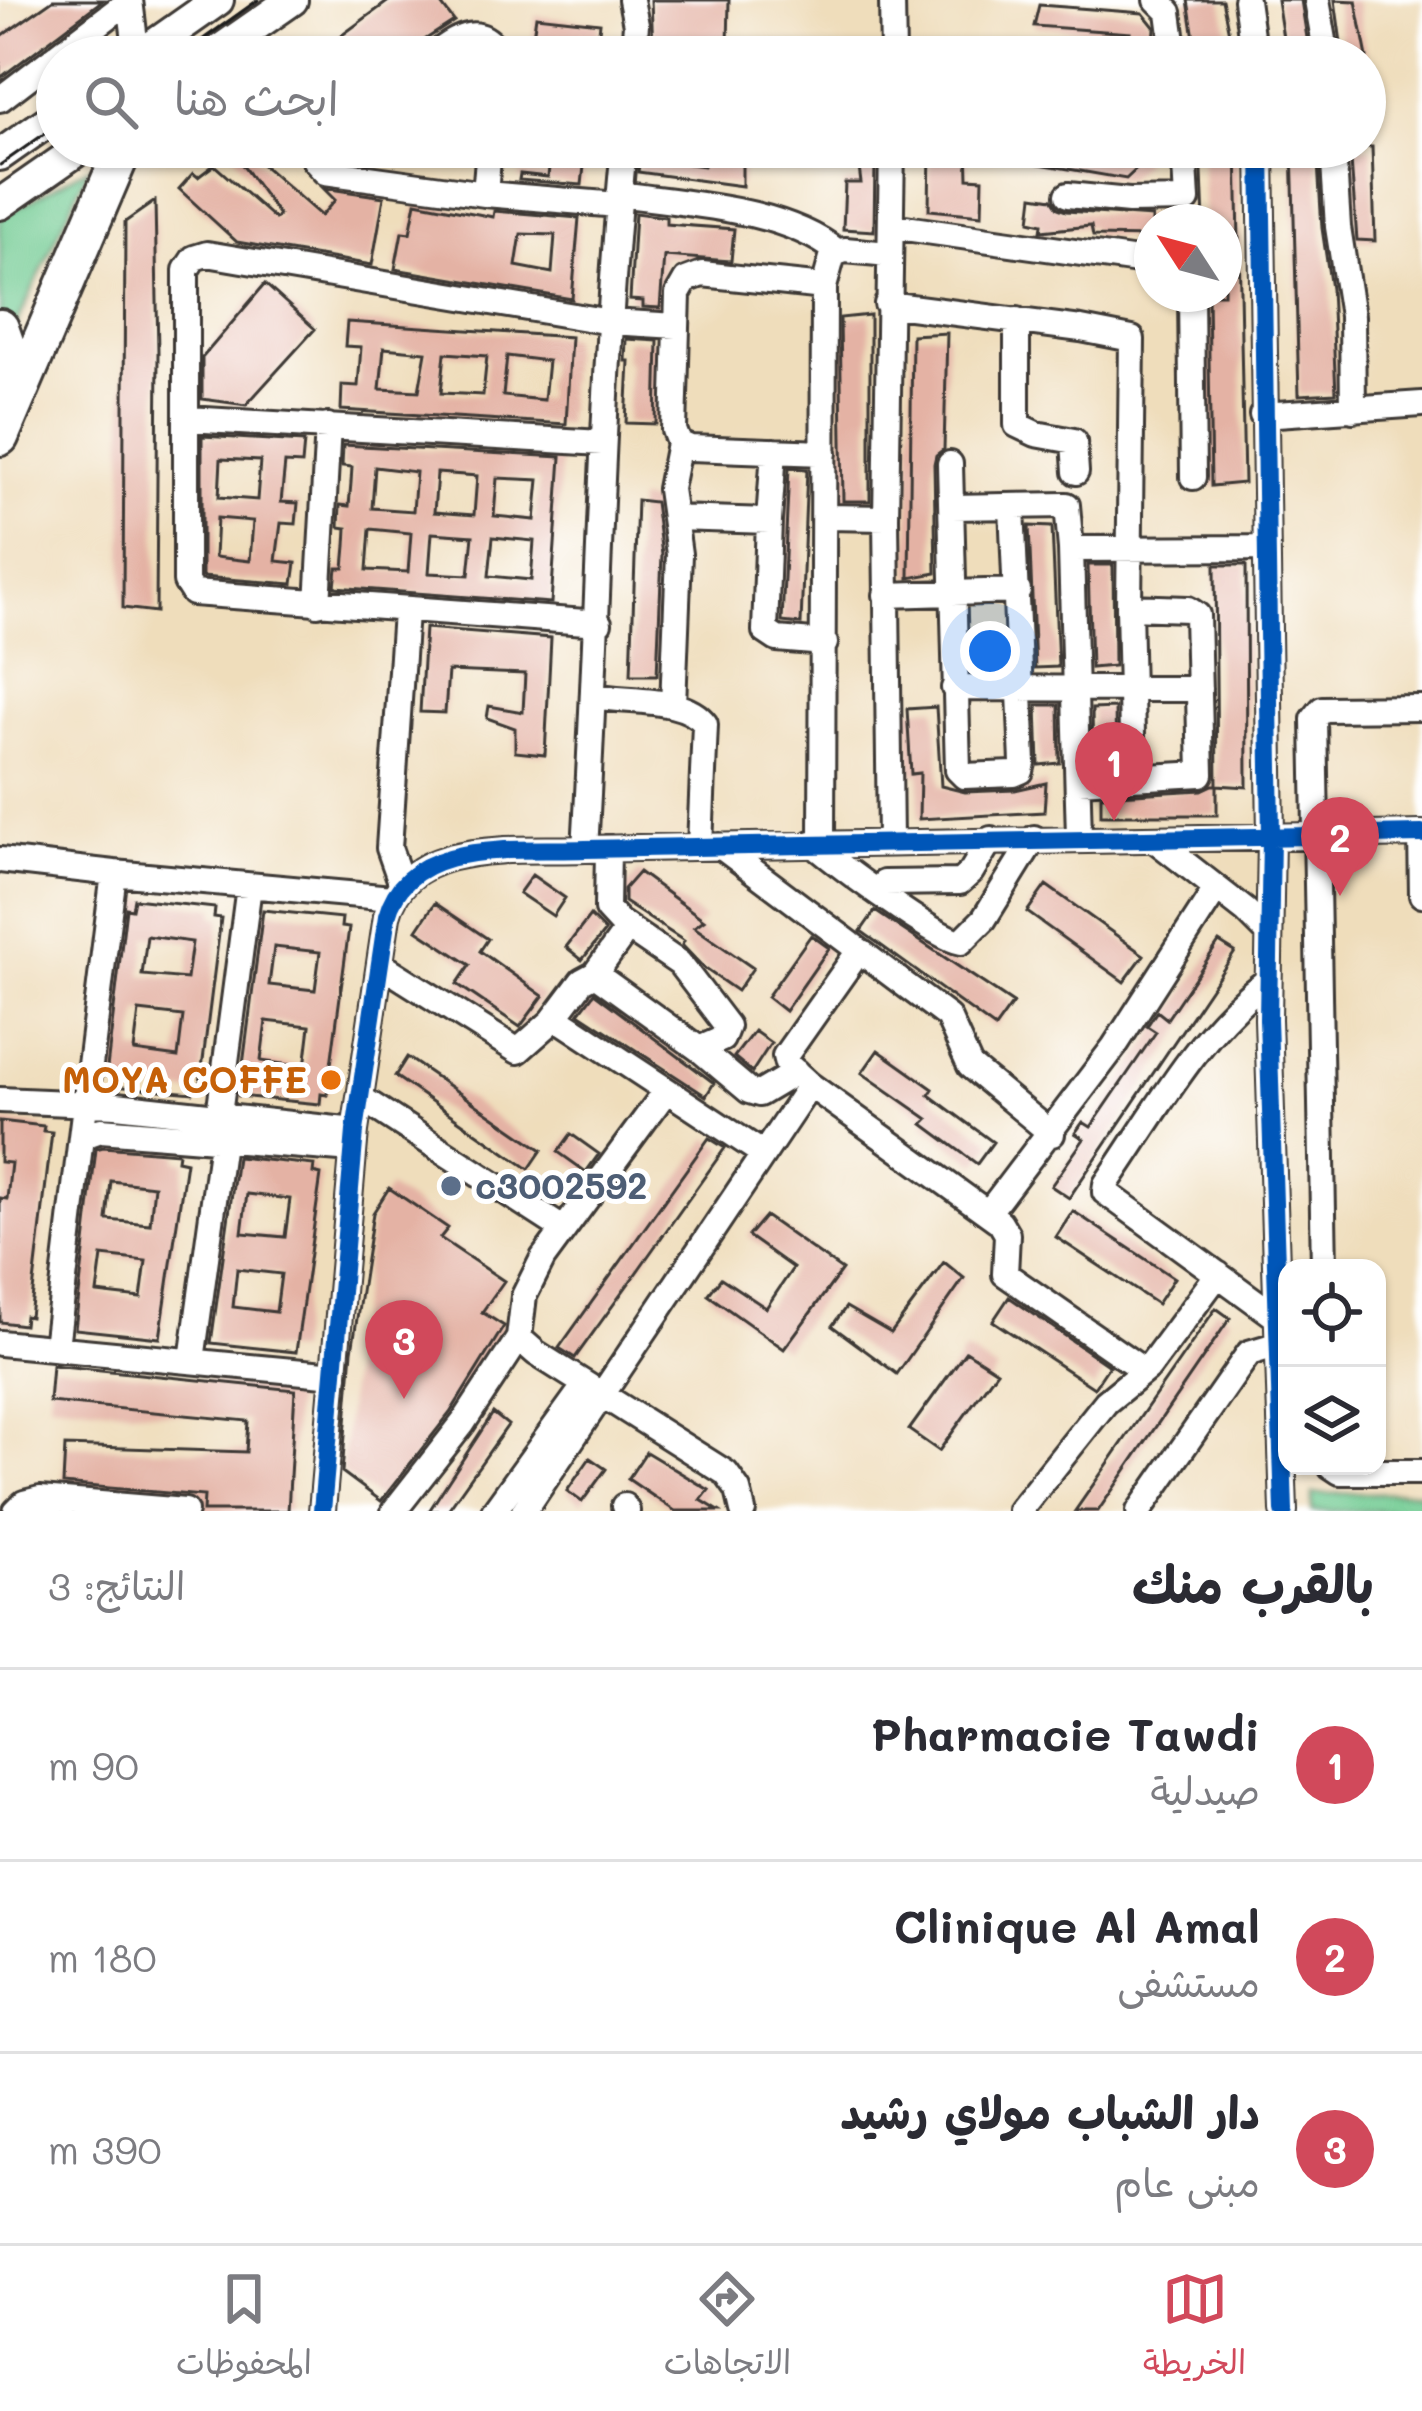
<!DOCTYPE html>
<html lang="ar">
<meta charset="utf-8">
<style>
body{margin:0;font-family:Mali,"Playpen Sans Arabic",sans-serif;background:#f2f2f3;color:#2b2b33;direction:rtl}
.controls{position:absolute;right:36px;bottom:36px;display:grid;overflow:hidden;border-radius:24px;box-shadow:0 3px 9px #0004}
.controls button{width:108px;height:108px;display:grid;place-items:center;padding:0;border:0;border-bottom:3px solid #e1e1e2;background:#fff;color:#2b2b33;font:60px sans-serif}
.compass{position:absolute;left:1134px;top:204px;width:108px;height:108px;border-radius:50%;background:#fff;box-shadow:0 3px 9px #0004;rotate:306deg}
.you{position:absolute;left:990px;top:651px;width:42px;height:42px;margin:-30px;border:9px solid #fff;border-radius:50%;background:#1a73e8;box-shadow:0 0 0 18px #1a73e833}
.badge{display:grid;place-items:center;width:78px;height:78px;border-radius:50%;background:#d1495b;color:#fff;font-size:39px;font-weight:700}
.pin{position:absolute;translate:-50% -99px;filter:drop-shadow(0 3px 6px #0008)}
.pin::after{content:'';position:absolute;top:63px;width:42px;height:36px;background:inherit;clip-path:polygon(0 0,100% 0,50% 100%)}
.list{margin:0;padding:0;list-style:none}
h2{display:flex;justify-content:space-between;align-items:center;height:156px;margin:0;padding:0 48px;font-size:51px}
h2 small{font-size:39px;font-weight:400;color:#7c7c81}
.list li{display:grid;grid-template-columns:78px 1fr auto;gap:36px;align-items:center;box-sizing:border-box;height:192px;padding:0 48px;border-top:3px solid #e1e1e2}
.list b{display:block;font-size:45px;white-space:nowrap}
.list p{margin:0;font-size:39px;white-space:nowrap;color:#7c7c81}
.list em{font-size:39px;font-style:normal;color:#7c7c81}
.icon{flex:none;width:66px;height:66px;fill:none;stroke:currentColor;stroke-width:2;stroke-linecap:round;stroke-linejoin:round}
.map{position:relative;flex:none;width:1422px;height:1511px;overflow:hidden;direction:ltr}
.search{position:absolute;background:#fff;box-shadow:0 3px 9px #0004;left:36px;right:36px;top:36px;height:132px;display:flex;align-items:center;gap:30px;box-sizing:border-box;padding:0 42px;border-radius:66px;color:#7c7c81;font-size:45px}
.sheet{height:732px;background:#fff}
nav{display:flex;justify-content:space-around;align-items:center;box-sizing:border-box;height:168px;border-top:3px solid #e1e1e2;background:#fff;font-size:33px;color:#7c7c81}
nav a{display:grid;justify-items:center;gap:6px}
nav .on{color:#d1495b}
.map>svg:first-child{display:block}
.green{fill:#6fca91;stroke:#467356;stroke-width:3}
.building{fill:#e4b2a4;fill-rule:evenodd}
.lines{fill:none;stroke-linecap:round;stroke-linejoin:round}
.minor-casing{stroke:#3c3934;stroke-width:30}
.major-casing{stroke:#3c3934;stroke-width:36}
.highway-casing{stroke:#3c3934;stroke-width:42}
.minor{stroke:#fff;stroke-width:24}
.major{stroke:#fff;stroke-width:30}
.highway{stroke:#fff;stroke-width:36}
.tram{stroke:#1c1c1c;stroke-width:3}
.cycleway-casing{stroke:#fff;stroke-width:26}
.cycleway{stroke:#0057b8;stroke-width:18}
.food-dot{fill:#e8710a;stroke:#fff;stroke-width:4.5}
.service-dot{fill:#5c6f8a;stroke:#fff;stroke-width:4.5}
.labels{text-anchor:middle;stroke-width:10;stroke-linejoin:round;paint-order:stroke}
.food-label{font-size:36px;font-weight:bold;fill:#c56008;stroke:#fff;text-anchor:end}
.service-label{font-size:36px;font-weight:bold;fill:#4e5e75;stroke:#fff;text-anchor:start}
</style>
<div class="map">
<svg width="1422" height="1511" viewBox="0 0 1422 1511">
<rect width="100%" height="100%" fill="#fff"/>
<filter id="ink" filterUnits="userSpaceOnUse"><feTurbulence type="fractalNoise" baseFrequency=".00833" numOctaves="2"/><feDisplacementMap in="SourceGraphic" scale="24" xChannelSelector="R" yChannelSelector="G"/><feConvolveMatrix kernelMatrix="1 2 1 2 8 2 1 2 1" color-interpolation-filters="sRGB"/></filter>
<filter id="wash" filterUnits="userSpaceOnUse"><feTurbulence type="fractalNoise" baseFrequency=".004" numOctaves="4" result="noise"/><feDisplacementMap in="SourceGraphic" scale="48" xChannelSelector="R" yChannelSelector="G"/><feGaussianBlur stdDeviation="2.7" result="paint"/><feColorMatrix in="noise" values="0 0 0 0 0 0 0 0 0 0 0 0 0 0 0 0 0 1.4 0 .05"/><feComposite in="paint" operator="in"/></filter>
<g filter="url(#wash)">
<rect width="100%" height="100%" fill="#efddbb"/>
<path class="green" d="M89,167L0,361V218Z
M1422,1492V1511H1312V1494Z"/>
<g id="blocks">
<path class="building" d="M53,0H103L0,78V37Z
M390,0H438L454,21L398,57H312Z
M651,0H729L728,46L689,43V55L653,49Z
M1188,0H1222L1234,57H1197Z
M1277,0H1301L1310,57H1286Z
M1335,0L1356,1L1367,57H1343Z
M1039,5L1143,13L1155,28L1153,57H1127L1130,33L1034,26Z
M536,16L600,23L596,57H530Z
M229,147H242L321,216L335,200L323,188L384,197L372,265L237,242L179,189L193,173L198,177L214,165L275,219L279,215Z
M551,147H586L582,185L519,180L520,174L548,177Z
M707,147L742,148V186L638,172L640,157L704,166Z
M930,147H967L968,178L983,179L982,215L929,210Z
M1035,147H1106L1123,152L1128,147H1150L1139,157L1144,162L1126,179L1034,163Z
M1201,147H1237L1244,483L1211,486L1208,294H1224V222H1204Z
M1292,147H1317L1322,228L1331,289L1336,393L1299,395Z
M1350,147H1372L1375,241L1357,240Z
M858,160L875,161L874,231L843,229L845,183H861Z
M1033,196L1052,199L1058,208L1066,211L1152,217V237L1093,236L1091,226L1041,231L1042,224L1030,221Z
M155,201L158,352L156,612L123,608L125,222Z
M416,202L493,217L494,211L579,218L572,299L395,269L402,232L410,233ZM521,234L555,235L552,273L516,266Z
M635,213L666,217V224L734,229L731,261L664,256L660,308L643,307V301L630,300Z
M265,284L315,329L246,405L202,399V358Z
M870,315V501H843L840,318Z
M347,322L571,337L566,424L341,410L342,385L358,386L361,347L345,346ZM384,348L426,352L419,391L380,389ZM445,353L487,356L483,395L441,393ZM507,356L548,361L544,400L503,396Z
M947,333L944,449L936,455L934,464L936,573L909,578L912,335Z
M626,339L658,341L656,424L626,423L629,361H625Z
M202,436L304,442L302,464L285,463L281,502L298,503L296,524L281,523L276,561L296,563L293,584L202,577ZM221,459L260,461L257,500L219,497ZM217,518L253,521L250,561L215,557Z
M343,445L561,457L551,603L335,587L337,568H344L346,546L347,528L339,527L340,505L349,506L351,483L352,467L342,466ZM375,467L416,472L413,511L372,508ZM437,473L477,476L474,515L434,512ZM497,478L539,480L535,520L494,516ZM370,529L411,533L408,572L367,570ZM432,533L473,536L469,575L429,573ZM493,537L534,541L531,580L489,576Z
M789,468L807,469L801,624L782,622Z
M637,500L655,502L662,555L657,675H631Z
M1029,526L1052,527L1058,667L1035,668Z
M1088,565H1113L1114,666L1091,668Z
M1215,565H1246L1247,787L1217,785Z
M425,628L551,638L545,755L515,752V728L487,718L489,706L523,712L525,674L448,671L445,713L420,712Z
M1037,705H1059L1060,763L1039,765Z
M936,707L941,786L965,792L1015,790L1046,783L1044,812L919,819L920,773L911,774L907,709Z
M1115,708L1116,762L1093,764L1092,709Z
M1213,785H1217V815H1101V796L1202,790Z
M639,872L704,920L694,927L753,968L737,991L704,968L682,945L684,941L624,902V889Z
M532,875L565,898L553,916L519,893Z
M1046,885L1144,955L1124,982L1027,912Z
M134,899L215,908L214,917L221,918L200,1084H194L193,1093L111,1086L112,1076H106L126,908L132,909ZM147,936L192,942L187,979L142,975ZM139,1011L183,1016L178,1057L134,1051Z
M435,903L488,939L480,951L543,996L520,1027L457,984L470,965L417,930Z
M263,910L342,918L341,927L349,928L327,1095L321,1094L320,1104L239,1096ZM274,947L320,952L315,990L269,985ZM266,1021L310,1026L305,1067L261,1061Z
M875,911L1013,1003L995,1028L861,931Z
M590,916L605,931L582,960L566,947Z
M811,935L829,948L785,1011L767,997Z
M1219,942L1235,952L1069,1198L1051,1186L1084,1139L1075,1133L1083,1122L1091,1127L1156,1032L1147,1026L1157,1011L1167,1019Z
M594,993L714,1083L706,1096L579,1013Z
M754,1031L771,1043L752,1072L734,1057Z
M878,1050L933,1089L929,1095L993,1142L977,1164L923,1124L928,1119L862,1073Z
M407,1057L542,1150L529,1169L395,1076Z
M0,1121L44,1126L43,1131L52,1132L30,1317L25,1316L24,1325L0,1322V1198L7,1199L11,1163L0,1162Z
M571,1134L599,1154L586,1172L558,1152Z
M709,1138L725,1148L629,1283L575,1358L559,1348Z
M103,1147L178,1153L177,1160L186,1162L160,1338L75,1329L96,1149ZM111,1181L154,1186L150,1224L107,1220ZM102,1256L146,1261L141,1298L97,1293Z
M237,1157L314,1165L313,1173L321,1175L296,1352L211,1343ZM247,1194L290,1199L285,1237L242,1233ZM237,1269L281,1274L276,1312L233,1307Z
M389,1188L448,1228L440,1238L504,1281L482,1312L504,1326L450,1413L381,1501L342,1472L352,1351L373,1213Z
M1073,1211L1174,1278L1157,1304L1056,1237Z
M765,1216L842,1270L784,1349L708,1295L721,1278L766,1308L793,1268L748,1236Z
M944,1262L964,1278L897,1374L832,1326L846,1307L891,1333Z
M1009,1297L1109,1366L1094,1388L993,1321Z
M1216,1308L1230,1318L1098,1511H1075Z
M966,1351L997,1371L939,1451L909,1430Z
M52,1365L295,1390L288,1511H203L204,1496L63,1484L65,1446L246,1452L248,1421L49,1402Z
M493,1413L508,1425L447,1511H429Z
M646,1452L709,1490L701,1500L719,1511H675L628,1479Z
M590,1458L606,1469L582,1502L567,1491Z"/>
</g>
</g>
<g filter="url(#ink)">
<use href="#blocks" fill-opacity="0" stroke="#3c3934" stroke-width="3"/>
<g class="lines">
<g class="minor-casing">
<path id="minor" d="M130,0L137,57
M631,0L636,25L633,57
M892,0L893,57
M1157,0L1169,12L1175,57
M1246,0L1254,57
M1317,0L1327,57
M432,57C453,41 476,22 496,49V57
M0,99L130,0
M319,147L315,161L325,172L485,194L618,205
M1261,147L1271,837L1268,1019L1284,1511
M1333,147L1338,227L1352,316L1353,410
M485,194L489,147
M619,194C688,204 783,208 838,252
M1068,195L1129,201L1187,200L1184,147
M891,226L1152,263
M1191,294L1193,477
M887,304L1081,329L1132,339L1129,607L1133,778
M1017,320V425L1036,434L1074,441L1076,472
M1262,415L1422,404
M188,419L602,443
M679,443L690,448L824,453
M950,464L958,770L964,776L1014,774L1021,771L1023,763L1012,506
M952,507L1067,505L1071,549
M826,517L886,518
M676,518L769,521L774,451
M769,521L765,631L777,639L825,643
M886,595L1018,591
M318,604L328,426
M599,623L193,593L186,582V270L194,258L207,254L610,322L677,326
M954,688L1199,689
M594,696C627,703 685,696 705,724L700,846
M673,705L679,554L670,489L679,443L674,430L678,294L686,280L702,274L824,287
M1078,781L1201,774L1197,615L1188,609L1129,607
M1421,834L1422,895
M1079,837L1071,549L1266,548
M1155,840L1246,911L1267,932
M890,841L886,518L892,147
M812,843C836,863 935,938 961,942L984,919L1034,838
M822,843L824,287L833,254L845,250L889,254
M720,846L948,1017L970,1066L1052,1134
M608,848L607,909L619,922L679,963L727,1026L722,1039L699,1049L749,1091L759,1094L796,1072
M585,849C599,615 601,380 624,147
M0,860L114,873
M884,883L960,882L971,872L991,839
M402,885L389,848L405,612
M628,928L595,974L699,1049
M859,951L785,1056L787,1064L810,1085L1000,1222L1007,1234L1005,1274L1143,1370
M380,964L518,1051L552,1021L582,981L595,974
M1268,980C1199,1030 1154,1115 1106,1184L1105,1192L1275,1316
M552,1021L560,1020L762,1153
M361,1098L563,1229
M0,1100L116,1105L355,1131
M219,1115L249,886
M81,1137L114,873L392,898
M988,1213L1114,1047L1216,889
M1324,1268L1314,719L1322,709L1422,708
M519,1338L536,1353L726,1473L738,1490L743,1511
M0,1343L335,1375
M56,1347L81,1137L101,1130L353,1150
M192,1360L222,1142
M1331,1466L1340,1472H1422
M624,1506L627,1511
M1020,1510L1106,1402L1149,1367L1218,1274
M16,1511L24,1503L40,1499L185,1511
M322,1511L355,1131L387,916C408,836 520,852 585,849L1422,834
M394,1511L463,1423L519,1338L524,1296L543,1258L666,1091
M494,1511L585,1385
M524,1511L810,1085
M1139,1511L1249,1353L1276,1345"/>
</g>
<g class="major-casing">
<path id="major" d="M137,57L218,0
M210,57L292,0
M0,155L57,115
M0,204L82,147"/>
</g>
<g class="highway-casing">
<path id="highway" d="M0,328L6,345L0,379
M0,437L124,147"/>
</g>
<use href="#minor" class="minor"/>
<use href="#major" class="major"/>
<use href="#highway" class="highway"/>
<path class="tram" d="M178,57L258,0
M0,165L57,125"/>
<g class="cycleway-casing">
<path id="cycleway" d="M1261,147L1271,837L1268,1019L1284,1511
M322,1511L355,1131L387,916C408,836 520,852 585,849L1422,834"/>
</g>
<use href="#cycleway" class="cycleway"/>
</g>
</g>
<circle class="food-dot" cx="331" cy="1080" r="12"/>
<circle class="service-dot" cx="451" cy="1186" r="12"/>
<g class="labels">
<g class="food-label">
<text x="307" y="1093">MOYA COFFE</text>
</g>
<g class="service-label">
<text x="475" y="1199">c3002592</text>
</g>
</g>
</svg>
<div class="controls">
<button><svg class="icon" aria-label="locate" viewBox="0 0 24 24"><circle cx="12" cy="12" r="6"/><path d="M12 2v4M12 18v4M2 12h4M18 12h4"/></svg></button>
<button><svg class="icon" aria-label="layers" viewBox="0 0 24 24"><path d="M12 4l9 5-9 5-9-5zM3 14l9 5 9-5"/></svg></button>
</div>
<svg class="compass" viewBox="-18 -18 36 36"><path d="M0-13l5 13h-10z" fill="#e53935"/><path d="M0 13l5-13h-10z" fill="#7c7c81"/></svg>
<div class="you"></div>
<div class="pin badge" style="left:1114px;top:821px">1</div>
<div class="pin badge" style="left:1340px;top:896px">2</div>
<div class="pin badge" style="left:404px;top:1399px">3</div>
<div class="search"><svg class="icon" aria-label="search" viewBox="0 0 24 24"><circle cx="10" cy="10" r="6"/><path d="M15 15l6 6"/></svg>ابحث هنا</div>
</div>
<section class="sheet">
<h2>بالقرب منك<small>النتائج: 3</small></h2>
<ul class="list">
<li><span class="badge">1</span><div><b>Pharmacie Tawdi</b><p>صيدلية</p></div><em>90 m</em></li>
<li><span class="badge">2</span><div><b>Clinique Al Amal</b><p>مستشفى</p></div><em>180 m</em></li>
<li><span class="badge">3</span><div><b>دار الشباب مولاي رشيد</b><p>مبنى عام</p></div><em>390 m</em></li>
</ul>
</section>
<nav>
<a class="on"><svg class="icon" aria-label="map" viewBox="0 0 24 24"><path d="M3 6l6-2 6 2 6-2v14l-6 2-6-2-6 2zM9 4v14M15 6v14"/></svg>الخريطة</a>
<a><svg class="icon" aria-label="directions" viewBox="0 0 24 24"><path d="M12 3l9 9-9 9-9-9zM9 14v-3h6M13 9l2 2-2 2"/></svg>الاتجاهات</a>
<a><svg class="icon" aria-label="saved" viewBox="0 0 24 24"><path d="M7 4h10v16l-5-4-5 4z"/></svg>المحفوظات</a>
</nav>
